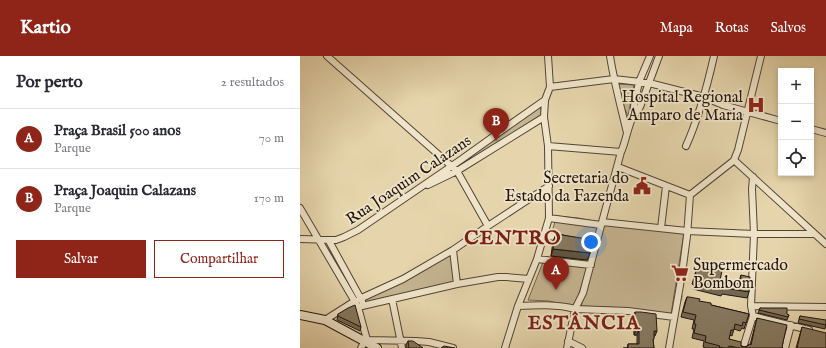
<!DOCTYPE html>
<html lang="pt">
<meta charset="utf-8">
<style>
body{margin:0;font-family:"IM FELL English",serif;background:#f2f2f3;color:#2b2b33}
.controls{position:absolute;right:12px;top:12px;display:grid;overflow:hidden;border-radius:0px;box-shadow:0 2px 6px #0003}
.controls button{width:36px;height:36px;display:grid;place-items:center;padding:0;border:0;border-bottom:1px solid #e1e1e2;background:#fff;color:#2b2b33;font:20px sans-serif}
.you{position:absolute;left:291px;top:186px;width:14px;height:14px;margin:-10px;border:3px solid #fff;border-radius:50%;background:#1a73e8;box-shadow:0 0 0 6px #1a73e833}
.badge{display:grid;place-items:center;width:26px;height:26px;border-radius:50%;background:#8f2418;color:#fff;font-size:13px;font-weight:700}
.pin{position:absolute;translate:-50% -33px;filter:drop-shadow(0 1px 2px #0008)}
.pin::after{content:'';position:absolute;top:21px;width:14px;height:12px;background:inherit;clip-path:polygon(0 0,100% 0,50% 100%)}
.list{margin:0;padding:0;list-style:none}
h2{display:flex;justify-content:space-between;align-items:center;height:52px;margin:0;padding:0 16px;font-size:17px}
h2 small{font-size:13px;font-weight:400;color:#7c7c81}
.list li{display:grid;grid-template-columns:26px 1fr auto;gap:12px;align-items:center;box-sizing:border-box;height:60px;padding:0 16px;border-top:1px solid #e1e1e2}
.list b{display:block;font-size:15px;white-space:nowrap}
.list p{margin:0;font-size:13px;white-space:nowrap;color:#7c7c81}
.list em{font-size:13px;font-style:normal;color:#7c7c81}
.actions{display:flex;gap:8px;padding:12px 16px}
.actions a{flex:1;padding:9px 0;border:1px solid #8f2418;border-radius:0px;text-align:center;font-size:14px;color:#8f2418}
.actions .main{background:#8f2418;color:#fff}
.icon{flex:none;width:22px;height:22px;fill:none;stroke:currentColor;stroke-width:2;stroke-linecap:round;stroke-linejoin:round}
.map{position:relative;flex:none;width:526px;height:292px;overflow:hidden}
header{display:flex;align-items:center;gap:24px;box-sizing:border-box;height:56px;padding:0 20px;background:#8f2418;color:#fff}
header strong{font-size:19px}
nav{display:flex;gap:22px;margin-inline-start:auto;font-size:14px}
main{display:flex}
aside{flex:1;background:#fff}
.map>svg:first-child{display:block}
.green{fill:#c5b491;stroke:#736450}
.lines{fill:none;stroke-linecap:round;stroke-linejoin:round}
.street-tunnel{stroke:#bfaf8c;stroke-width:6;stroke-dasharray:6 3;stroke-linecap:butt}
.street-casing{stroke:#524536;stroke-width:8}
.secondary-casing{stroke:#21150e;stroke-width:10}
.street{stroke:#efe4c9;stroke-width:6}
.secondary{stroke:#efe4c9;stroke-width:8}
.wall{fill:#746853;stroke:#21150e}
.shaded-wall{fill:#5e5543;stroke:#21150e}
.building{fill:#877960;stroke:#21150e}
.labels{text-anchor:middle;stroke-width:3.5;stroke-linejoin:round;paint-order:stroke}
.poi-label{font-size:16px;fill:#21150e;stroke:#efe4c9;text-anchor:end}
.street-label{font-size:16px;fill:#21150e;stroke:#efe4c9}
.district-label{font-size:20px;font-weight:bold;letter-spacing:1px;fill:#7a1f14;stroke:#efe4c9}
</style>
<header>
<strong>Kartio</strong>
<nav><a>Mapa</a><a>Rotas</a><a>Salvos</a></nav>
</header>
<main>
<aside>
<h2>Por perto<small>2 resultados</small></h2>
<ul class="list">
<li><span class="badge">A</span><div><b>Praça Brasil 500 anos</b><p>Parque</p></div><em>70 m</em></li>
<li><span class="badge">B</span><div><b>Praça Joaquin Calazans</b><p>Parque</p></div><em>170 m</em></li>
</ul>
<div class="actions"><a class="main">Salvar</a><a>Compartilhar</a></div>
</aside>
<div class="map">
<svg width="526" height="292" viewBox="0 0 526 292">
<rect width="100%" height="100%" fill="#e6d5ac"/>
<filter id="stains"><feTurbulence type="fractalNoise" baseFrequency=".005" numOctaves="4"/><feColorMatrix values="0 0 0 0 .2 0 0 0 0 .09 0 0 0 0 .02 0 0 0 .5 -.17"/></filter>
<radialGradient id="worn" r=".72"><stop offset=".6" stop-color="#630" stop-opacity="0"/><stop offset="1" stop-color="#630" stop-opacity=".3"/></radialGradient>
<path class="green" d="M317,28L334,29L328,60L317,36Z
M241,49V61L158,113L155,109Z
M257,160L278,162L299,166L294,185L253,177L252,175Z
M303,169L384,177L371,258L327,252L281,250L293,210Z
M154,194L161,228L63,249L64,242Z
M243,206L287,211L275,251L249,245L228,244Z"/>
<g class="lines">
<path class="street-tunnel" d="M377,241L393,245"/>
<g class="street-casing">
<path id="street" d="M27,0L157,115L188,170
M310,0C314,26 321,51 327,77
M250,31L314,23L349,27L404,41L423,49L481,65
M334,59V50L339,26L350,0
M511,73L526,77
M248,90L321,96
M386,90C399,61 407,31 414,0
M434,104L526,188
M318,111L390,139
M453,121L452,133L454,178L451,250L453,260L509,274
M128,129L157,115L244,61
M390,139L432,106L434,104L438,94L461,0
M0,152L58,251L67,284
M249,162L301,169
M302,166L321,96C326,86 328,68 334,59C336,56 338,55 340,51L359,0
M361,172L366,130
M243,179L261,182
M0,183L36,184L44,181L58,174L162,103L208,70L245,44
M29,185L62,245
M153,194L188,170L249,130
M237,203L291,209
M157,228L198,221H206L229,223
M92,243L102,292
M218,250C236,249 257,248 275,253L328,255L374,261
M451,250L526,251
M25,264L55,245L103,223L153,194L157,228L58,251
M268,285L282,292
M61,292L65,284H67L116,285L129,286L153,292
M205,292L218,250L237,203L249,162L248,90L244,61L245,44L250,31L248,0
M267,292L275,253L283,237L302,166L387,175L454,178H515
M369,292L382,218L387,180L390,139
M443,292L453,260
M485,292L491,269"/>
</g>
<g class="secondary-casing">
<path id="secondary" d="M0,259L25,264L77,292"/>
</g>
<use href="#street" class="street"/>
<use href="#secondary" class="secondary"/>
</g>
<path class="wall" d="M256,178L290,197L287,204L251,200L253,185Z
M399,210L420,224L438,228L441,219L449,236L447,242L422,238L421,240L393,233L394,229L392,228L396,215H397Z
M387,241L411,249L449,258L444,273L442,272L440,275L434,273L432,280L430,279L429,283L444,291L448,290L450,289L457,262L483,286L482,292H406L403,291L404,285L392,282L394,273H392L394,264L381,261L385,246Z
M460,252L489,259L487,264L458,257Z
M335,256L355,280H354L353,285L354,292H327L328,288H337V279H334L333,261Z
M38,258L61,271L60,275L37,264Z
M500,260L526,269L525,273L498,267Z
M502,271L526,292H496Z
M108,285L123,292H106V289Z"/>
<path class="shaded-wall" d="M253,193L290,197L287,204L251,200Z
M336,274H339L337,279H334Z
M354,275H357L355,280H352Z"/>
<path class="building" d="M256,178L293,184L290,197L253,193Z
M399,210L413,214L414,213L422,215L420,224L440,228L441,219L450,221L449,236L424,232L423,234L395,227L397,223L394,222L396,215H398Z
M387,241H389L400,243L399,245L411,247V249L449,258L446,267L443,266L442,270L435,268L434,274H431L429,283L441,286V290L444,291L448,290L449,288L451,289L457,262L487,269L483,286L482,292H439L429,290L428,292H424L419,291L420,290L405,286L406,280L394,277L396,268H394L396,259L383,256Z
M55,249L61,271L38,260V258L48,252Z
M460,252H487V258L489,259L488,261L459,254Z
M335,256H341L356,258L357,275H354V283H353L354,292H323H328V288H339V274H336Z
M500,260L526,264V269L499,263Z
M502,271L526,277V292H497Z
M108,285H113L123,292H109Z
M144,290L155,292H141Z"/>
<defs>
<g id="hospital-bare" transform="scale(1.38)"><path d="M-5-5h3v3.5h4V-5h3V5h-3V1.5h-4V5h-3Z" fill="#8f2418" stroke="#efe4c9" stroke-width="2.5" paint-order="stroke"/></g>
<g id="civic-bare" transform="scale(1.38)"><path d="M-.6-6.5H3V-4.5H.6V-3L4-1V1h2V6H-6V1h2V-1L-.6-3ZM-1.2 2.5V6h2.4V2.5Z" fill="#8f2418" stroke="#efe4c9" stroke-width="2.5" paint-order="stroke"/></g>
<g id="supermarket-bare" transform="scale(1.38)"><path d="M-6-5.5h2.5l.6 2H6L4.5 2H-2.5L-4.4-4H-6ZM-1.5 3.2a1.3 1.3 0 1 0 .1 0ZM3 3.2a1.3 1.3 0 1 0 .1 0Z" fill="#8f2418" stroke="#efe4c9" stroke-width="2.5" paint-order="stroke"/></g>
</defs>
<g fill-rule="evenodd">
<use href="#hospital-bare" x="456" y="49"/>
<use href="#civic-bare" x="342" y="130"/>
<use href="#supermarket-bare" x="380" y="217"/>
</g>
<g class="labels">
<g class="poi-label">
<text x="443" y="46">Hospital Regional<tspan x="443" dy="18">Amparo de Maria</tspan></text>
<text x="329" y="127">Secretaria do<tspan x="329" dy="18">Estado da Fazenda</tspan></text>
<text x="393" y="214" text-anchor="start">Supermercado<tspan x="393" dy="18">Bombom</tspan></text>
</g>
<g class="street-label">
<text transform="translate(108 123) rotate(-34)" y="6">Rua Joaquim Calazans</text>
</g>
<g class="district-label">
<text x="213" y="188">CENTRO</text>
<text x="284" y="273">ESTÂNCIA</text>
</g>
</g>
<rect width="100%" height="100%" filter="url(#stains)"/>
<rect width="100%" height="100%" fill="url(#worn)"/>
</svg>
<div class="controls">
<button>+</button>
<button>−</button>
<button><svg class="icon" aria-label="locate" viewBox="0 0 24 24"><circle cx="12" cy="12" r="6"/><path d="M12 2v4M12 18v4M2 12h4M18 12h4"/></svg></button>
</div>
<div class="you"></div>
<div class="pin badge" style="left:256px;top:234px">A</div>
<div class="pin badge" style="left:196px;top:85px">B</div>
</div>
</main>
